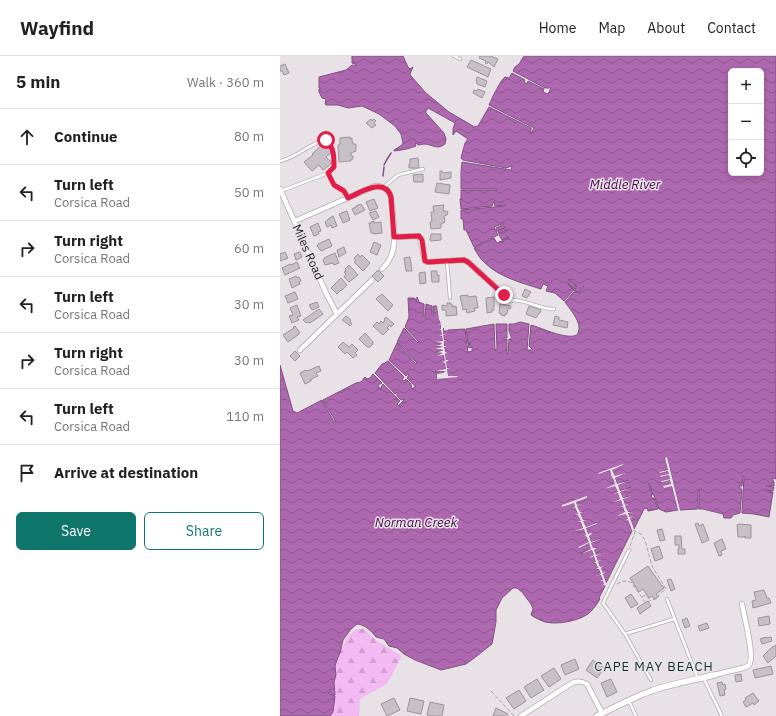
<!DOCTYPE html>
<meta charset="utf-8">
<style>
body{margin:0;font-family:"IBM Plex Sans",sans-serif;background:#f2f2f2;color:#202124}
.controls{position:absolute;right:12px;top:12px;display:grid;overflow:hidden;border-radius:6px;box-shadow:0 2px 6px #0003}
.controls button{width:36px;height:36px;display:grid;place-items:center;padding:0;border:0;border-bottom:1px solid #e0e0e0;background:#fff;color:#202124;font:20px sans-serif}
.stop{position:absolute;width:12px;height:12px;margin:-9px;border:3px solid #e11d48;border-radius:50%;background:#fff}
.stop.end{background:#e11d48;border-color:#fff;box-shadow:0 1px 4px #0008}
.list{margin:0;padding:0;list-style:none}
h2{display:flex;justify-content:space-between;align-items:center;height:52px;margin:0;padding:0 16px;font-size:17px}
h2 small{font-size:13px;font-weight:400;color:#757577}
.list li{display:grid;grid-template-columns:26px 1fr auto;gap:12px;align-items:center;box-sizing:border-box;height:56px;padding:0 16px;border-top:1px solid #e0e0e0}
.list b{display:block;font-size:15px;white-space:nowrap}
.list p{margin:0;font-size:13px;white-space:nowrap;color:#757577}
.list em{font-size:13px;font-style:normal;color:#757577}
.actions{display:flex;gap:8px;padding:12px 16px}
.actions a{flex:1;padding:9px 0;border:1px solid #0f766e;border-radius:6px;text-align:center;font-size:14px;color:#0f766e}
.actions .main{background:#0f766e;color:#fff}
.icon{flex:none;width:22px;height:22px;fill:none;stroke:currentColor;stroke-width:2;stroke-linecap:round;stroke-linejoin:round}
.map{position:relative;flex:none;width:496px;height:660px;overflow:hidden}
header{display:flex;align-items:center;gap:24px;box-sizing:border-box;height:56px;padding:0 20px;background:#fff;border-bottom:1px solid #e0e0e0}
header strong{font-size:19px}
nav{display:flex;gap:22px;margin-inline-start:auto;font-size:14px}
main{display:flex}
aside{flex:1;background:#fff}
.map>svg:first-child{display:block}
.forest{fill:url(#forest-firs)}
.water{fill:url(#water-waves);stroke:#825183;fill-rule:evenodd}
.pier{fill:#e8e2e7}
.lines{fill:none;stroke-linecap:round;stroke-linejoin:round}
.stream{stroke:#825183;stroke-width:1.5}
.building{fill:#c7c1c7;stroke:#9a949a}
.service-casing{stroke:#b2acb2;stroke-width:4}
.minor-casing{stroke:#b2acb2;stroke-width:6}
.tertiary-casing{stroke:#b2acb2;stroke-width:7}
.path{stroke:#a9a4a8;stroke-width:1;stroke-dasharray:4 2;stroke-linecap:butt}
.service{stroke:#fff;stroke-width:2.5}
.minor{stroke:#fff;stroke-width:4.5}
.tertiary{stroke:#fff;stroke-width:5.5}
.route{stroke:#e11d48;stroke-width:5}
.labels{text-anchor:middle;stroke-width:3;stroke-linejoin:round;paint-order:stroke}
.street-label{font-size:12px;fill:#1d1b1d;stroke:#e8e2e7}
.water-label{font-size:13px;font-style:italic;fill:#4b074e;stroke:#e8e2e7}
.neighbourhood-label{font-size:13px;letter-spacing:1px;fill:#14342d;stroke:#e8e2e7}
</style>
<header>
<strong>Wayfind</strong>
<nav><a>Home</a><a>Map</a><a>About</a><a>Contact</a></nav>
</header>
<main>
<aside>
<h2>5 min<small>Walk · 360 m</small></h2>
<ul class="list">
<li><svg class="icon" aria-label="ahead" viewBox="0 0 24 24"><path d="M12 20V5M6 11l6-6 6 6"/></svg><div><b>Continue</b></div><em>80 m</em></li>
<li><svg class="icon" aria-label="left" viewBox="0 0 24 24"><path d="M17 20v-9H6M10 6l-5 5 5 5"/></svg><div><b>Turn left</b><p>Corsica Road</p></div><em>50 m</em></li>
<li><svg class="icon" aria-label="right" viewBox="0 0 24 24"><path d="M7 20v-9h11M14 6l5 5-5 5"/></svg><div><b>Turn right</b><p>Corsica Road</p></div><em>60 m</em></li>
<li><svg class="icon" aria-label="left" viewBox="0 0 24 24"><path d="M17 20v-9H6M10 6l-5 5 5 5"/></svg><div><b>Turn left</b><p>Corsica Road</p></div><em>30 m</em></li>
<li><svg class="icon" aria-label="right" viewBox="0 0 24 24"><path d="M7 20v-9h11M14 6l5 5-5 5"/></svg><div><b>Turn right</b><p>Corsica Road</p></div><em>30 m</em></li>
<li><svg class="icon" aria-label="left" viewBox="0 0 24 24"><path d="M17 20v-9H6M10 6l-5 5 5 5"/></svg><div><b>Turn left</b><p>Corsica Road</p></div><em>110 m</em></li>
<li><svg class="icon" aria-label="arrive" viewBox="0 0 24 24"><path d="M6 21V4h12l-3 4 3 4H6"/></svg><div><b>Arrive at destination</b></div></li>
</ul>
<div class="actions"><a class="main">Save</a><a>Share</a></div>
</aside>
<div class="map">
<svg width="496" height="660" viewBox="0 0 496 660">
<defs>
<pattern id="forest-firs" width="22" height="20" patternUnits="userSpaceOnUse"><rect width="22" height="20" fill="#f3b9f3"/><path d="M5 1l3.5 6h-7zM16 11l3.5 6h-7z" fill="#d09ed0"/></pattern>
<pattern id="water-waves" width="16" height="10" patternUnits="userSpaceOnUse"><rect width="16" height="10" fill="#ae68af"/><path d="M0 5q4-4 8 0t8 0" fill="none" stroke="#8d558e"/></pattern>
</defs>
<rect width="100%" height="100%" fill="#e8e2e7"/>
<path class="forest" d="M76,573H84L97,585L122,600L107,628L80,643L79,660H46L54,644L55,631L53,620L58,600L68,580Z"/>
<path class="water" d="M72,0H123L128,11L130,13L133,11L130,18L131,20L146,37L169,56L193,70V71L198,70L209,51L251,72V78L254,72L209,49C211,44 213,40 215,36C219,30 219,27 225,21L229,22L232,17L245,24L244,26L247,28L248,25L264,33L263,36L268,38L271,32H265L233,15L235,11L239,8L244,0H496V423L492,422L494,426V430L487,429L486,430L494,431L493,435L485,434L486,435L493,436L489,461L474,458L462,457L464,420H463L462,430H459L462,434L460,457L453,459L451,462H444L443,458L423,453H419V433L418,436V453L400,454L387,401L385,402L388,414L380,416V417L388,415L389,418L381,421L389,419L390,423L382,425L390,424L391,428L383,430L384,432L392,430L398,454L386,456L379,453L374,439H373L369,427L372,439L371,440L372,442H374L378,453L368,455L367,452L364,453L354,473L350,462L355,460L350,461L348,457L350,456H348L345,450L347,449H345L343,443L348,440L343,442L340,436L351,431L340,435L337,429L348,424L337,428L335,422L344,418L335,421L332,413L343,409L319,417V418L330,414L333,422L327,424L333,422L335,428L329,431L335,429L338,436L336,437L338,436L340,443L331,447L341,444L343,450L341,451H343L345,457L341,458L346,457L348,463L345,465L348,464L352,475L326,527L321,512L323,511H320L316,499L323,496L316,499L314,493L317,491L313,493L311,487L321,482L311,486L309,479L312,478L308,479L306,472L317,468L306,471L303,465L306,464H303L300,457L304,456L300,457L297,450L300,448L297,449L296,446L307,442V441L282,451L294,446L295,450L292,451L295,450L298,458L294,460L298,458L303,472L292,477L304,473L306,479L302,481H303L306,480L309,487L298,491L309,487L312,493L301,497V498L312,494L314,499L310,501L311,502L314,500L316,506L313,507H316L318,512L315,513V514L319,513L321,518L318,519H321L324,528L322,529H325V530L319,542L320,543C317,548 313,554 308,558C298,565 277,569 265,566C260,564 255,562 251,559L253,553L251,548L242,536L237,532H233L222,542L216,554V566L212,588L193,603L186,608L161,614L135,604L124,598L117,592L109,590L104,583L96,581C91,575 86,569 77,568L71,573L63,584L60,597L58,601L55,610L56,619L54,626L55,639L49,636L48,637L55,640L53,656L50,660H0V309L13,355L17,357L42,344L53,364L56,366L43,344L76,327L81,326L85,321L87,323L90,322L93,318L102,327L98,329L100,333L103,328L120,345L117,348L121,351L119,349L125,343L121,344L117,340V336L115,338L95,317L102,308L105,307L108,305L124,321L122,324L124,325L126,323L131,328L132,333L134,331H136L127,322L129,319L128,318L126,320L109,304L117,287L136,308L137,307L117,286L124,272L138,287L139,286L125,271L129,261L128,242H134V243H137V241L139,246L144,248V261L145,260L146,248L152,250V259H153V250H157L159,264L160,265L161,273L160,274H161L163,286L156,287H161L162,288L156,290H163V294L156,296L163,297L159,299H164L165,306H163H165L166,313L155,315H166L163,317L157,318V323L177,320L168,321L167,313L169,312H167L166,305L168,304L166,305L163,272L164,275H168V274L185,273L188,296L192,295V291L189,292L188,289L191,288H188L186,273L214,268L215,294L217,293L216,268H227V282H224V284L227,283V298H228L229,283H232L229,275V268H234L240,266L249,268L247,294H253L249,290L251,269C262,272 286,284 297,279C304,268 291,255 285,246L294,236L299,237L304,231L303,230L299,236L294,235L297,230L289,223V224L296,230L294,233L288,227V228L294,234L284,245L275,237L266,235L268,230L263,228L261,233C242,227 219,221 205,207C200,203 197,197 194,192L214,182L217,187L221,185L223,187L222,184L229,181L222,184L219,179L227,175V174L219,178L218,175L226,171L217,175L216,172L224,168V167L214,171L218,179L194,191L186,174H184L183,163H181V154L225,150V149L215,150L214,145L212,150L181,153L180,143H181V134H217V133H181V116L182,106L231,114L232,110L226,112L183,104L181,102L185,87L188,83L176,75L173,79V73L175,67L148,52L146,55V57L164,77L166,83L165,88C158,94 153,89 145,88C144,88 139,89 138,89L136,87L135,88L136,90C128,93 123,94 114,95V94L122,89L123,87L121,78L115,70L99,58L82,50L68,52L58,49H46L45,47L46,43L42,42L39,36V33H41L39,32V21L66,14L72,9L76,10L77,9L72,7ZM451,15H481V117H451Z"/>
<path class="pier" d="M157,250H159L163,270H165V272H163V278H166L163,279L164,284H166L164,285V290H167L164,291L165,296H167L165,298L166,304H169L166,306L167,312H170L167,313L168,320H177L178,321L157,323V318L163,317L166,315H155L166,313L165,307L162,306L165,305L164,299L157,300L163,297L156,296H161L163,294L160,293H155L163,291L160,290H155L160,289L162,287L155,286L163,285L162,280H159L162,279L161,274H159L161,273V269L158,268H161L160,265L159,264Z
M387,401L400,454H398L392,430L384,432L383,430L391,428L390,424L382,426L381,425L390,423L389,419L381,421L380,420L389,418L388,415L380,417L379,416L388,414L385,402Z
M343,408V409L332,414L335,420L346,417L335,422L337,428L348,425L338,429L340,435L351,432L340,436L343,442L352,440L343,443L345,449L349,448L345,450L348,456H352L348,457L349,461L355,460L350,462L354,473L352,475L351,471L346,473L351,471L348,464L344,465L348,463L346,458L337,460L345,456L343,451H340L343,450L341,444L331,447L340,443L338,437L333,438L338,436L335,430L324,433L335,428L333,422L321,426L332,422L330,414L319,418L318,417Z
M307,440V442L296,446L297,449L302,448L297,450L300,456H304L300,457L303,464H307L303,465L306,471L317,467V468L306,472L308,478L312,477V478L309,480L311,486L323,482L311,487L313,492H317L314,494L316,499L324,496L316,500L318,505L322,504L318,506L320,511L324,510L321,512L323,517L326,516L323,518L326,527L325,530L324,529L320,530L324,528L323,525H319L323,524L321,519L317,520L321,518L319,513H315L318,512L316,507H313L316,506L314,500L310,502V501L314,499L312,494L301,498L311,493L309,487L299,492L298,491L309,486L306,480L302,481L306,479L304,473L292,476L303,472L301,466H297L301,465L298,459H294L298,458L295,451L292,452L295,450L294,447L282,451V449Z"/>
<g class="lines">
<path class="stream" d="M104,109L106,105L111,97
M103,120L104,111"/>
</g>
<path class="building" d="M200,0H211L218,3L214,11L208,6L207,8L205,7L206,5L199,2Z
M191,4L211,13L208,21L187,11Z
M5,8L9,17L4,19L2,15H0V10Z
M197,21L207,25L205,31L197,28V26L196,25Z
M198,33L205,36L202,42L193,37L194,34L197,35Z
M91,63L92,65L94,63L96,65L94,67L96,69L92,72L86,67Z
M70,81V83L72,82V86H73V88H76V95L71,97V100H73V103H71V105L59,106L58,89L60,88V82Z
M44,87L52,96L46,101L52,107L43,114L39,109L32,115L24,106L33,99L32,98Z
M138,102L139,112H129V108H130V103Z
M160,115H162L163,117L171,116V122L160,124Z
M143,118V126H134L133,119Z
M157,127L170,129L169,138L155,136Z
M94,143L98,152L90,155L86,146Z
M81,148L85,154L75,159L72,153L76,151V150Z
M164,149L163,155H166L168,156L167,159L164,160L165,166L161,168V172L151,173L150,166H152L151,156H154L153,150Z
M67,155L70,164L63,167L59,158Z
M96,155L99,161L93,164L89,157Z
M53,160L57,170L52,172L51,169L47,171L45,166L48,164V163Z
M94,165V167L101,166L102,177L94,178V177H91L89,167H91V166Z
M38,167L41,175L38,176L39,178L34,180L30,171Z
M151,178H161V184L151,185L150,184Z
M49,183L52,190L41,195L37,190L38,189V188Z
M94,186L101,189L97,199L90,196Z
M64,191L66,197L59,201L57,194Z
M5,196L8,202L0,205V198Z
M20,196L22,201L16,204L14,198Z
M55,197L59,207L54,209L53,207L45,209L43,204L44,203V202Z
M78,198L80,201L82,199L90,207L83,215L74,206L76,205L74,202Z
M130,201L132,215H126L124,202Z
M17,206L20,212L5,219L2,212L10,208L11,209Z
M69,209L78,219L69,226L64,221L66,218L64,216L66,215L65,213Z
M98,214L104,220L98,226L92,220Z
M151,215H157V219H159V226H152Z
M145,216L146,227L140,228L139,217Z
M16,220L17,222L19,221L21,225L19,226L20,228L12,232L9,223Z
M61,222L67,229L61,235V234L57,238L51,232Z
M245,233L251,236L247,242L242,240Z
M15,236L18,243L8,247L5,240Z
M102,238L113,249L108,255L96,243L99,240H100Z
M188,239V241L196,240L198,252H194L195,255L187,257L186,253L183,254L180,240Z
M214,241V254H212V256L207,257L206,242Z
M37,246L39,251L32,254L29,249Z
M167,247H171V249H173V251L176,250L177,259L166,260V254H162V249L167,250Z
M220,248L231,250L230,253L228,252L227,258H225V260L221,259V257H219Z
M17,249L21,260L17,261L19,264L12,267L9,260L13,259L10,252Z
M249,250L261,254L260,257H259L256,262L246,258Z
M39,253L43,258L30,267L28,266L26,267L23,264Z
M66,260L71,264L70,265L72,268L70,270L62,264Z
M275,260L279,261V264L288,266L287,272L273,269Z
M106,261L114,268L111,271L110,269L107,272L109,273L103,279L93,270L97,266L99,268L101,265L103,267L105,264L104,263Z
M15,270L20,277L18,278V279L8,286L3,279L14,272L13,271Z
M85,277L93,286V288L90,291H87L79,283Z
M63,286L69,291L72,288L78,294L75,297L77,299L73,302L67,296L65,298L58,291Z
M15,295L20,300L15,305L10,300Z
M39,310L41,315L36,317L38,320L31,323V325L25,328L20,317L26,314L27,315Z
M418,467L419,470L423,468L429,484L422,487L415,468Z
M459,468L471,469V482H465V480V481H458L457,469Z
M382,473L385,484L380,485L377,474Z
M395,480H401L402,493H405V498H398V493H399V489H395Z
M442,483L446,493L441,495L442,499L439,500L434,487Z
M379,490L383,502L375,505L371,493Z
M368,510L382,530H383L384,532L376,538L378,541L374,543L372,540L369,542L363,533L359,536L350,522Z
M391,523L395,533L391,535L387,524Z
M484,534L487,542H489L491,547L473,552L472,545L476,544L474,536Z
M351,538L358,548L351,552L345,542Z
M368,545L371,550L360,558L357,552Z
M489,560L490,568L479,570L478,562Z
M407,562L410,570L405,572L402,564Z
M427,567L429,572L420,575L418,570Z
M486,581V582L491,581L492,585L482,588L480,583Z
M496,589V600L488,607L483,600L491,592Z
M295,603L299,613L285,619L281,609Z
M313,604L324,612L317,622L306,614Z
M491,610L493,618L475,622L473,614Z
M274,612L281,623L269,631L261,620Z
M461,618L462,625L456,626L455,619Z
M257,623L264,634L251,642L244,631Z
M331,623L337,636L327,641L321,627Z
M442,626L443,629L445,628L446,633L444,634L445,639L440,640L437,627Z
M239,634L246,645L234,653L226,642Z
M473,637L479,645L474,649L473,647L466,651L463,646L466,644L465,642Z
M114,642L120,654L107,660L101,648Z
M130,642L144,645L141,658L127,655Z
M150,646L164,649L162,660H153L147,659Z
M216,652L228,658L227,660H213Z"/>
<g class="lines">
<g class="service-casing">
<path id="service" d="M174,0L180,3
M0,105C17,102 29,87 46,84C54,91 54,102 54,111L48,117L1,135
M48,117L54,129L64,135L67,142
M104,131L118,119L143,113
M167,205L170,242
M231,244C248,244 259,253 274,253
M349,494L323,547L345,578L371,624
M387,543L418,623
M345,578L394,563
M424,623L442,660
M349,645L356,660"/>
</g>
<g class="minor-casing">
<path id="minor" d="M0,133L46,237L57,258
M15,165L95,130C103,130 109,133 111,141C112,158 118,184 111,200C109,205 106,209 102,213
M114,181L139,180L140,182L145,205L147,206L184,204L188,206L219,234L231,244
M20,294L92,224
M434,619L463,612C467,611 469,610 470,607C474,597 464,560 462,548
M241,660L292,627C298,625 301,625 307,628L322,657"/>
</g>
<g class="tertiary-casing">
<path id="tertiary" d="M317,660C335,651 352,642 371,635C390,628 414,624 434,619"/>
</g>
<path class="path" d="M353,474L361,478L365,484L372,510L386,533L385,534L379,538L378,542C375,544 372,543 368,546
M350,490L355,476
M337,528L344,525L351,526L365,546
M362,541L366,539L370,544
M211,635L234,660"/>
<use href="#service" class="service"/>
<use href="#minor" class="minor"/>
<use href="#tertiary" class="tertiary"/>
</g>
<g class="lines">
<path class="route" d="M46,84C54,91 54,101 54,111L48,117L54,129L64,135L68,142C79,137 105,120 111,141L114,181L139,180L142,184L145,205L148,206L184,204L188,206L224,239"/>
</g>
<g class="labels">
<g class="street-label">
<text transform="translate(28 196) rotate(66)" y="4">Miles Road</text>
</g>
<g class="water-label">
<text x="345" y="133">Middle River</text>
<text x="136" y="471">Norman Creek</text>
</g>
<g class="neighbourhood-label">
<text x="374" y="615">CAPE MAY BEACH</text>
</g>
</g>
</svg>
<div class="controls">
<button>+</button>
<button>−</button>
<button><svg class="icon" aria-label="locate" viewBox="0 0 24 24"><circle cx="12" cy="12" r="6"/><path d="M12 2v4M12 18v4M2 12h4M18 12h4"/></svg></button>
</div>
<div class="stop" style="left:46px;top:84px"></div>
<div class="stop end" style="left:224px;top:239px"></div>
</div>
</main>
